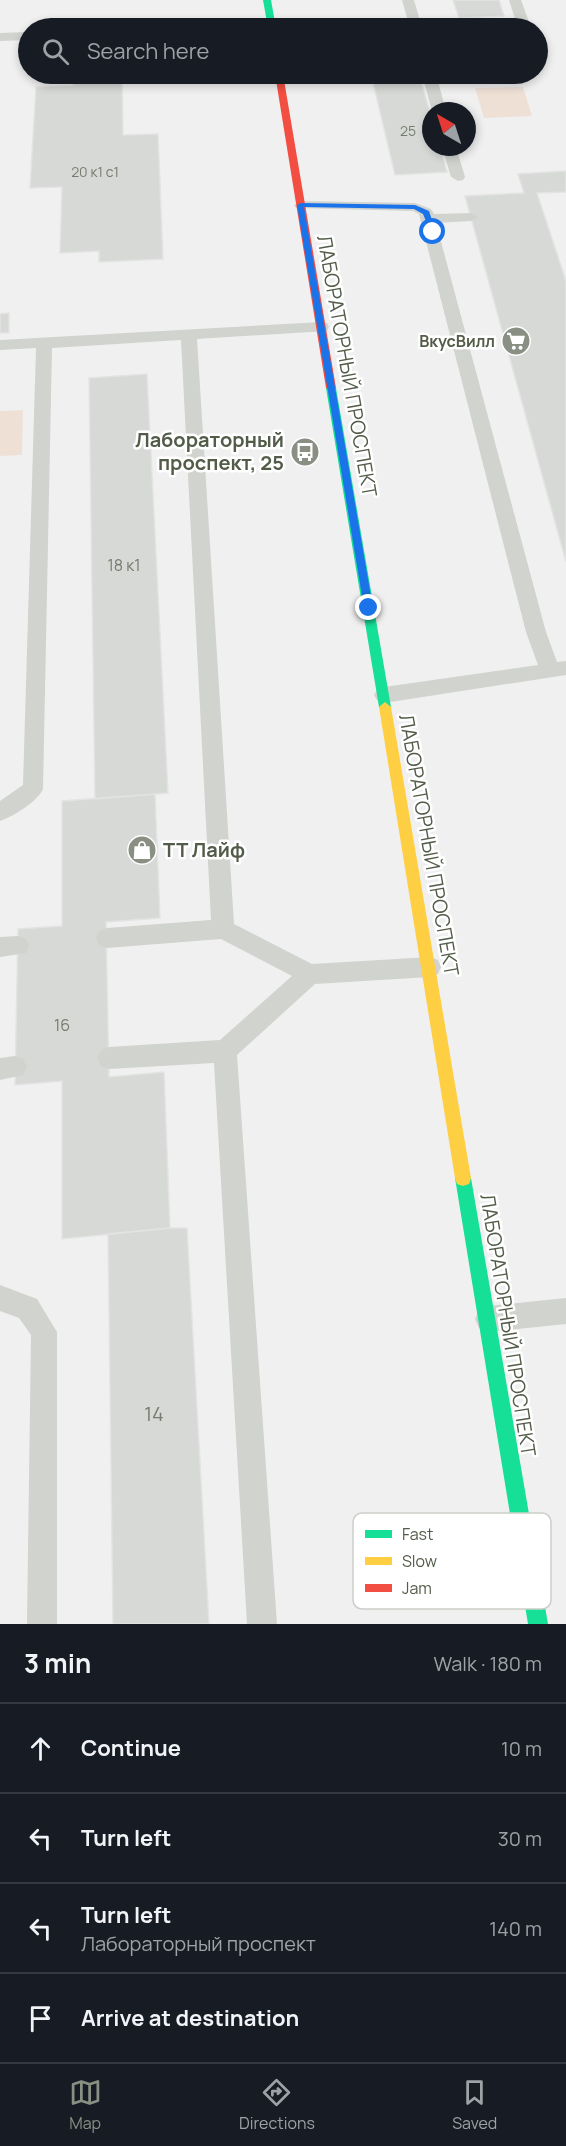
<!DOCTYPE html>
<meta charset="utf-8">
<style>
body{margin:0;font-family:Manrope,sans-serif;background:#242831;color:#f1f3f6}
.compass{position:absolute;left:422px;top:102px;width:54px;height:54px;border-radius:50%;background:#171b24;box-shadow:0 3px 9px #0003;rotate:321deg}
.stop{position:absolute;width:18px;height:18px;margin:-14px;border:4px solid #1a73e8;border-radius:50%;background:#fff}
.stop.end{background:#1a73e8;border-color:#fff;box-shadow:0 2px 6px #0008}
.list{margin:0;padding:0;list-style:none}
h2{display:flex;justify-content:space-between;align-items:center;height:78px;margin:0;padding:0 24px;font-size:26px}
h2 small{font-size:20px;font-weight:400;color:#9ea1a6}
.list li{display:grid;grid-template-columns:39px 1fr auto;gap:18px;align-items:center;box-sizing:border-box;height:90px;padding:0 24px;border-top:2px solid #363941}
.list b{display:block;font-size:22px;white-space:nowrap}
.list p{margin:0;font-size:20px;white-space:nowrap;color:#9ea1a6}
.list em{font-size:20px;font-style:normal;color:#9ea1a6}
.icon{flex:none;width:33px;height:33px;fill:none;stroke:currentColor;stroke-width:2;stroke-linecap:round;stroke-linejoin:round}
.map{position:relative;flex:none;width:566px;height:1624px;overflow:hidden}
.search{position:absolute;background:#171b24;box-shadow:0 3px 9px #0003;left:18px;right:18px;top:18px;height:66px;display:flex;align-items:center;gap:15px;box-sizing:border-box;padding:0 21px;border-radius:33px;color:#9ea1a6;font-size:22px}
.sheet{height:438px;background:#171b24}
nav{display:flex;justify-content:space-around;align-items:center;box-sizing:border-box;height:84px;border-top:2px solid #363941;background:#171b24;font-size:16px;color:#9ea1a6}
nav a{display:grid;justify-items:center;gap:3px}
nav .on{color:#899083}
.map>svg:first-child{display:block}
.green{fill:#efe0d6}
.building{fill:#d7d9d6;stroke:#e2e3e2;stroke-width:1.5}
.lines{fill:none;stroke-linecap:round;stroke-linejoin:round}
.lane{fill:#d1d3cf;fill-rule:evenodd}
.fast{fill:#16e098;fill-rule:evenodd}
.slow{fill:#ffcf43;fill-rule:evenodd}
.jam{fill:#f24e42;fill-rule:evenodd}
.route{fill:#1a73e8}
.labels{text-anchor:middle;stroke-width:5;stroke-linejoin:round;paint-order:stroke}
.far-number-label{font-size:14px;fill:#767d6e}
.far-poi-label{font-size:16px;font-weight:bold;fill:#525c48;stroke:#fff;text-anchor:end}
.number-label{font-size:16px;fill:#767d6e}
.street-label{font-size:20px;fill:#525c48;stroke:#fff}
.poi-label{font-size:20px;font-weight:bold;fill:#525c48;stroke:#fff;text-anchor:end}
.near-number-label{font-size:20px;fill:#767d6e}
.key{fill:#fff;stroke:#cbcec8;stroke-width:1.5}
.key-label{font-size:16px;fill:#525c48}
</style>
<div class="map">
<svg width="566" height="1624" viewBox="0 0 566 1624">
<rect width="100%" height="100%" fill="#f0f0f1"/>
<path class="green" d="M523,87L532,116L484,118L475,88Z
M23,410L22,455L0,456V411Z"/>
<path class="building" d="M453,0H499L504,16L459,18Z
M73,74H122L123,135L158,134L163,259L99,262V251L60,253L62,187L30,188L36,87L73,85Z
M371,74H419L431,116V147H440L447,172L395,175Z
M566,171V192L537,193L566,281V562L465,196L524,193L518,174Z
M9,313V333H0V314Z
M147,374L168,793L95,799L89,378Z
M155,794L160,918L106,922L109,1077L164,1072L170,1228L62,1239V1081L15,1085L18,929L62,926V801Z
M170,1228H187L209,1624H113L108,1234Z"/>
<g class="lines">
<path class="lane" d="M402,0H414L421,24L515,19L509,0H521L529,22L523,26L410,28Z
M192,24H241L247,28H186Z
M272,24L278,28H262L264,25Z
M28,32V40L0,41V33Z
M422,74H436L446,111H432Z
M442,147H456L465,177L463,180L458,181L451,177Z
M301,201L415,203L431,209L434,214L471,213L478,217L471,221L436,223L546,632L557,662L566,661V675L384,703L377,700L374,695L377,690L384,687L538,665L526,632L419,214L413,211L296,208L294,205Z
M321,322L327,323L329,327L327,331L197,339L234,924L312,964L430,957L438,960L441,967L438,974L430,977L315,984L237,1055L277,1624H247L214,1063L109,1069L101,1066L97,1058L101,1050L109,1047L220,1040L292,976L221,939L107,948L99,945L96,938L99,931L107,928L211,920L181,340L52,348L43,789C37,802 14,816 0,821V801L23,785L36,348L0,350V340Z
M18,936L26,939L29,946L26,953L0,957V937Z
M15,1056L23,1059L27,1067L23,1075L0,1080V1058Z
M0,1285L37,1299L57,1332V1624H27L31,1335L19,1318L0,1311Z
M566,1298V1324L488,1332L479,1328L475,1319L479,1310L488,1306Z"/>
<path class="fast" d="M263,0H271L276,28H268Z
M331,385L336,388L391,707L385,712L379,707L326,388Z
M463,1170L469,1172L471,1178L548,1624H528L455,1178L457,1172Z"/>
<path class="slow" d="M385,702L391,707L471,1178L469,1184L463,1186L457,1184L455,1178L379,707Z"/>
<path class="jam" d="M275,74H283L336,388L331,391L326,388Z"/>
</g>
<path class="route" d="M301,203L415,205L429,211L436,232L431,233L423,214L414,209L304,207L373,608L369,611L364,608L297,205Z"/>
<defs>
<g id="supermarket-disc" transform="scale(1.5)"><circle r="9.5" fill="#899083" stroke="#fff"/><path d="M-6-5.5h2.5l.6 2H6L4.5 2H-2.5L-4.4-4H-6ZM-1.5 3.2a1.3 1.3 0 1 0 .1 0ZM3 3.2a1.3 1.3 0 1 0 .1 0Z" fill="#fff"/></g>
<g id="bus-disc" transform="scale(1.5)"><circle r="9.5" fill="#899083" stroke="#fff"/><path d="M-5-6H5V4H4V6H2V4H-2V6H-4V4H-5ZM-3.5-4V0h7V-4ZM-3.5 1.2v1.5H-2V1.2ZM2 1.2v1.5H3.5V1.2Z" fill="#fff"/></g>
<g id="shop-disc" transform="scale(1.5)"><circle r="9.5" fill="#899083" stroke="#fff"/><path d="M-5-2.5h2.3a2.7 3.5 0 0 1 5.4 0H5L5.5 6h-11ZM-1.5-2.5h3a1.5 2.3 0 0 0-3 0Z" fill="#fff"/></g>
</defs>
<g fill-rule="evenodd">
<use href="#supermarket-disc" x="516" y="341"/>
<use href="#bus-disc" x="305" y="452"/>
<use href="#shop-disc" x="142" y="850"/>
</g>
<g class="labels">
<g class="far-number-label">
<text x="408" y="136">25</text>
<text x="95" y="177">20 к1 с1</text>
</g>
<g class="far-poi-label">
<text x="495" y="347">ВкусВилл</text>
</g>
<g class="number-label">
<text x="124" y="571">18 к1</text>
<text x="62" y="1031">16</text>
</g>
<g class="street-label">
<text transform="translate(347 366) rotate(80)" y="7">ЛАБОРАТОРНЫЙ ПРОСПЕКТ</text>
<text transform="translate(429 845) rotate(80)" y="7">ЛАБОРАТОРНЫЙ ПРОСПЕКТ</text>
<text transform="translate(508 1325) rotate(81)" y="7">ЛАБОРАТОРНЫЙ ПРОСПЕКТ</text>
</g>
<g class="poi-label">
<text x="284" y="447">Лабораторный<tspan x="284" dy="23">проспект, 25</tspan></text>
<text x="163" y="857" text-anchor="start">ТТ Лайф</text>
</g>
<g class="near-number-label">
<text x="154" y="1421">14</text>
</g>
</g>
<rect x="353" y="1513" width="198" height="96" rx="9" class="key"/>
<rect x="365" y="1530" width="27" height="8" fill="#16e098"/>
<rect x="365" y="1557" width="27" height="8" fill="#ffcf43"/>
<rect x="365" y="1584" width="27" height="8" fill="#f24e42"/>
<g class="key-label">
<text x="402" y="1540">Fast</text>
<text x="402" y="1567">Slow</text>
<text x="402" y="1594">Jam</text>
</g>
</svg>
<svg class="compass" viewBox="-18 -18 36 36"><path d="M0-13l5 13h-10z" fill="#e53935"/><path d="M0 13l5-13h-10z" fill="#9ea1a6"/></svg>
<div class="stop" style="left:433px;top:232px"></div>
<div class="stop end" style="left:369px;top:608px"></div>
<div class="search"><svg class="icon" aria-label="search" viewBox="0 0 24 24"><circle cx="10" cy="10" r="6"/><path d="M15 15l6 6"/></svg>Search here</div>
</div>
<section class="sheet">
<h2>3 min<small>Walk · 180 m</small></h2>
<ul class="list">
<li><svg class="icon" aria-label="ahead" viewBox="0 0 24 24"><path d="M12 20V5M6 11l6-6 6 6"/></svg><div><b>Continue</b></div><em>10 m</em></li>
<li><svg class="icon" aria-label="left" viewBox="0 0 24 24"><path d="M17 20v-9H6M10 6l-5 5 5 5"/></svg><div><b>Turn left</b></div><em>30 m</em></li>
<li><svg class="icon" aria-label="left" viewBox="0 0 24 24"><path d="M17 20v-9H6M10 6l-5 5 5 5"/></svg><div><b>Turn left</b><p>Лабораторный проспект</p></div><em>140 m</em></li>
<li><svg class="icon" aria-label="arrive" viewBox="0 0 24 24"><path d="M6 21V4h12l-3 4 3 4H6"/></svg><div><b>Arrive at destination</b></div></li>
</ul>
</section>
<nav>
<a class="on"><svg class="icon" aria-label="map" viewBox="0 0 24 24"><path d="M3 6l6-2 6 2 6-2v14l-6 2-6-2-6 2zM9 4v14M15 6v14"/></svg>Map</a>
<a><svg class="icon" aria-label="directions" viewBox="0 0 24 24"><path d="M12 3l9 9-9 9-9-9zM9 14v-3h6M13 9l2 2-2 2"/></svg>Directions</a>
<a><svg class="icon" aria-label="saved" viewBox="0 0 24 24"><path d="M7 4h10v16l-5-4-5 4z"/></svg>Saved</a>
</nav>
